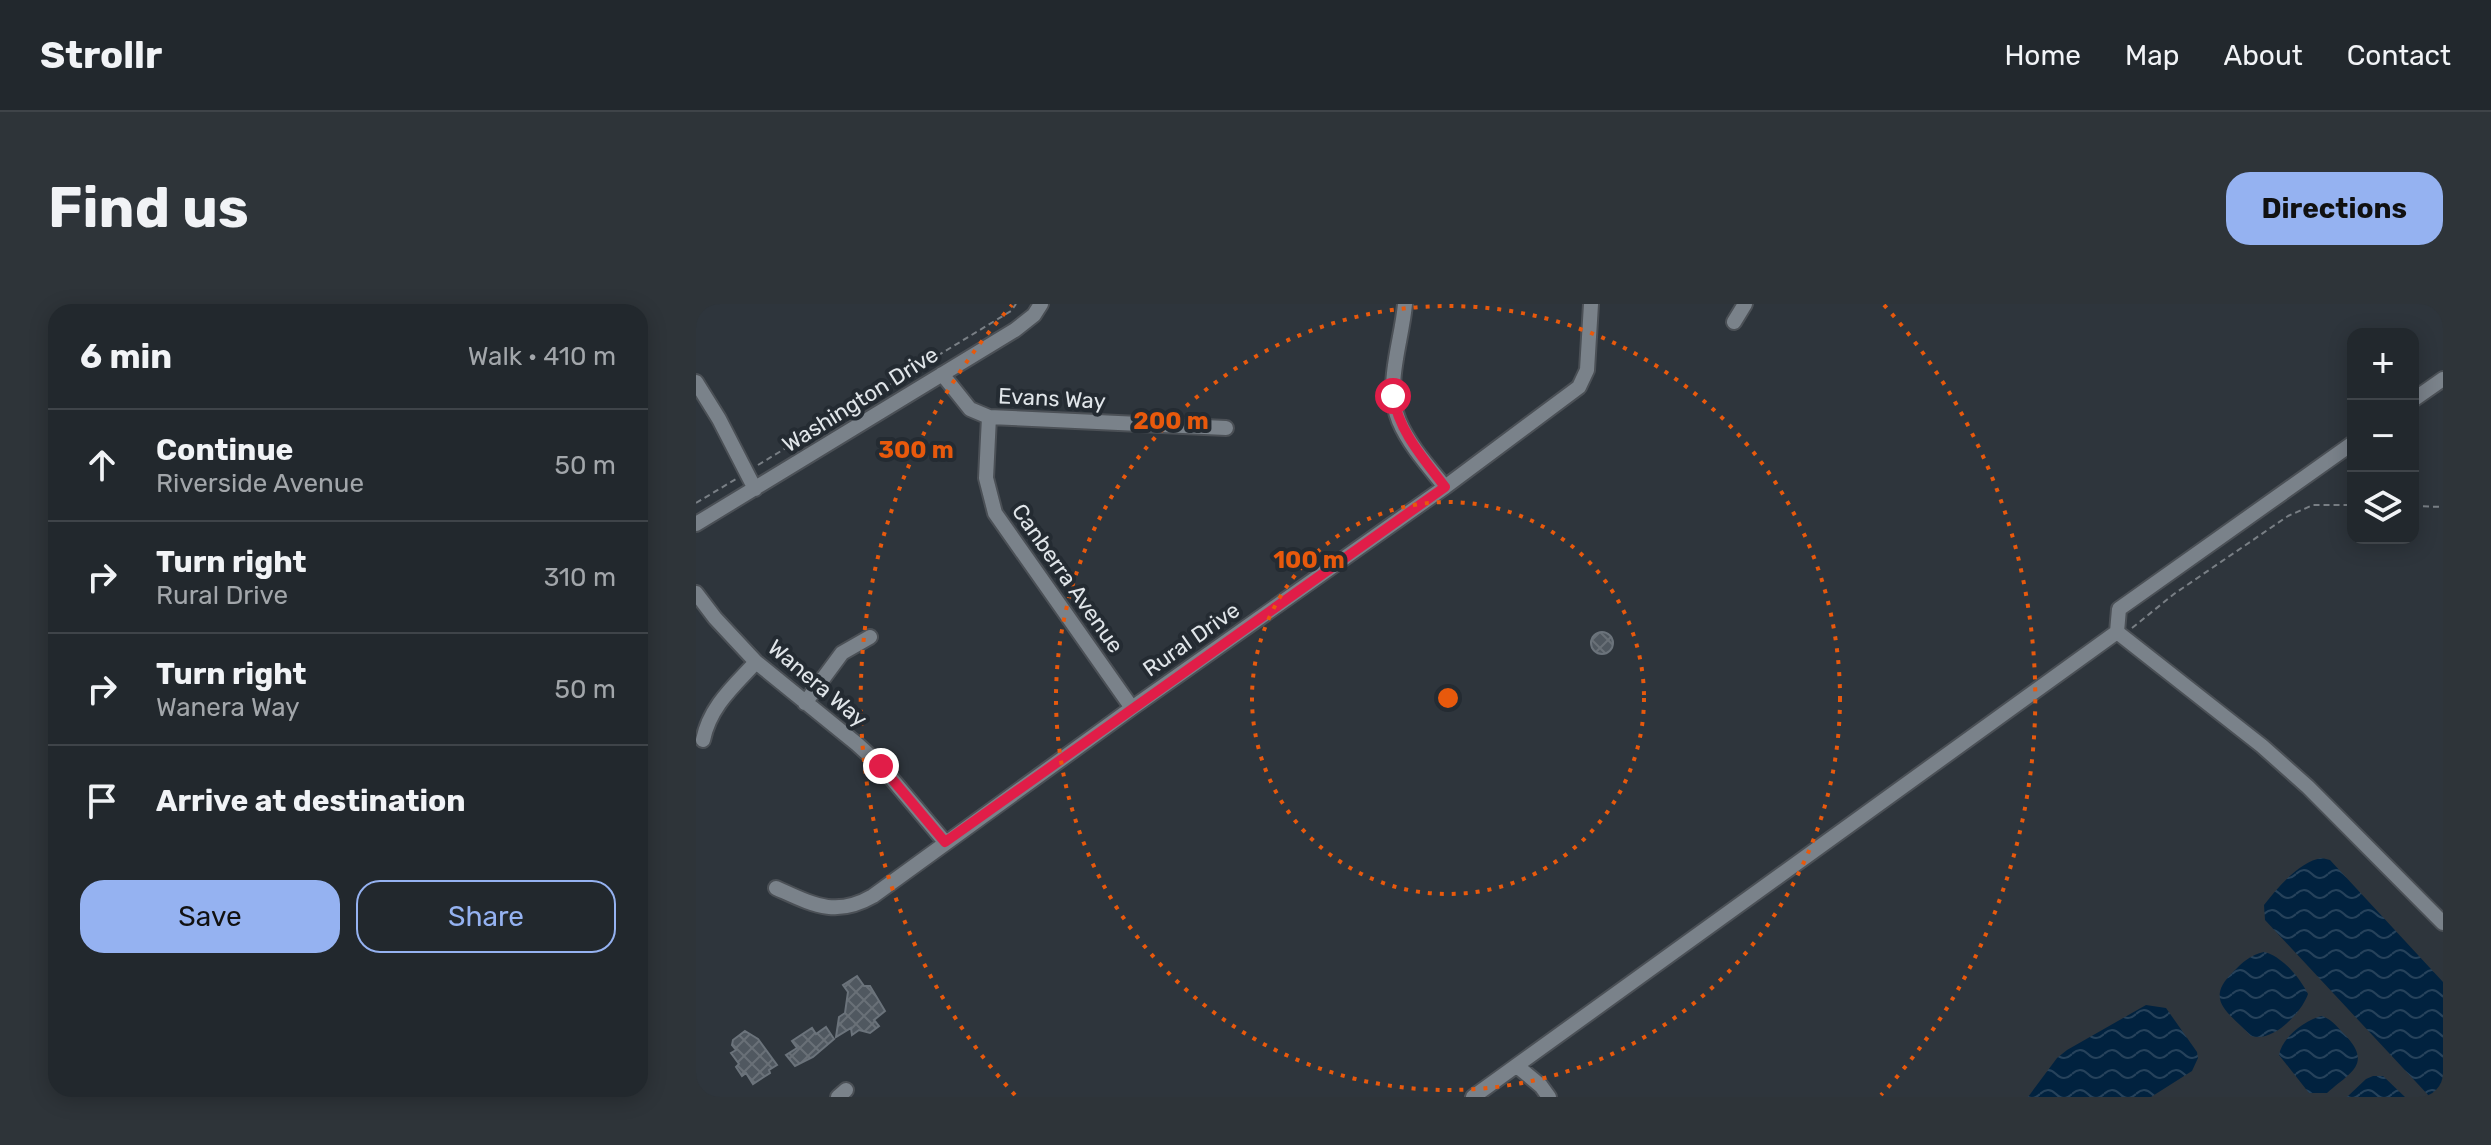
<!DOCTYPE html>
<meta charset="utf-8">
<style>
body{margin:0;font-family:Rubik,sans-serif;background:#2e3439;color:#f1f3f6}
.controls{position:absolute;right:24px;top:24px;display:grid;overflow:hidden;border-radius:16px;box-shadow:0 4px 20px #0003}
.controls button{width:72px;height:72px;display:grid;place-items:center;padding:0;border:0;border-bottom:2px solid #3f4449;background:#22282d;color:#f1f3f6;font:40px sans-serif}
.stop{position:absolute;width:24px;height:24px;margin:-18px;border:6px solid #e11d48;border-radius:50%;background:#fff}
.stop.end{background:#e11d48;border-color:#fff;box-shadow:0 2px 8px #0008}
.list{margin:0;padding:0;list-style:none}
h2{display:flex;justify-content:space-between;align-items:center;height:104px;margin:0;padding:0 32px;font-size:34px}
h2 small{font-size:26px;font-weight:400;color:#a2a6aa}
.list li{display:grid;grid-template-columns:52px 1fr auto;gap:24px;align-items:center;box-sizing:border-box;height:112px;padding:0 32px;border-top:2px solid #3f4449}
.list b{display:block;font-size:30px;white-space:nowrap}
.list p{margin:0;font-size:26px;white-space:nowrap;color:#a2a6aa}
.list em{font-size:26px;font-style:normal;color:#a2a6aa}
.actions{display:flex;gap:16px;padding:24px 32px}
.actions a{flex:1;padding:18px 0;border:2px solid #95b2f1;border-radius:24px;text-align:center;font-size:28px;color:#95b2f1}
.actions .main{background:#95b2f1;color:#111}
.icon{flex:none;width:44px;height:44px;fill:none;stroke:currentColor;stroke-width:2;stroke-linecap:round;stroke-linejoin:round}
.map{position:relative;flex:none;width:1747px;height:793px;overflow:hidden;border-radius:24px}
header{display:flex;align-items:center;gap:48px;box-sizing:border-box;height:112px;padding:0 40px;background:#22282d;border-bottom:2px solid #3f4449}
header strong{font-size:38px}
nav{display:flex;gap:44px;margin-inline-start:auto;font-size:28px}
.intro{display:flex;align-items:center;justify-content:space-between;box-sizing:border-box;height:192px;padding:0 48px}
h1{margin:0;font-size:56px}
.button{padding:20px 36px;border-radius:24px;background:#95b2f1;color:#111;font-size:28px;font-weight:700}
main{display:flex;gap:48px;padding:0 48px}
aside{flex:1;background:#22282d;border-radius:24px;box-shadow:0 4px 20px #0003}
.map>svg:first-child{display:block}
.water{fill:url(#water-waves)}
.building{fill:url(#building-cross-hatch);stroke:#6b737b;stroke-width:2}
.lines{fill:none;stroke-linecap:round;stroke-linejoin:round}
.minor-casing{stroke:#4b5056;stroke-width:18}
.path{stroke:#797f85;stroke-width:2;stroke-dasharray:6 4;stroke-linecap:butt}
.minor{stroke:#7a828a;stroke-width:14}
.route{stroke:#e11d48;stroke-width:10}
.ring{fill:none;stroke:#e8590c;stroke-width:4;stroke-dasharray:4 8}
.labels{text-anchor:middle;stroke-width:8;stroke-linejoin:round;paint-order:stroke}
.street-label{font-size:22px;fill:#e0e5e9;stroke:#242b32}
.centre{fill:#e8590c;stroke:#242b32;stroke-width:4}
.ring-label{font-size:24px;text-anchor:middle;font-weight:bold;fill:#e8590c;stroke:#242b32;stroke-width:8;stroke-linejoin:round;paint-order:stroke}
</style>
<header>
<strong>Strollr</strong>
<nav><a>Home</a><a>Map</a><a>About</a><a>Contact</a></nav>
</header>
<div class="intro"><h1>Find us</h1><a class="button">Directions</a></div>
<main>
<aside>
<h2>6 min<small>Walk · 410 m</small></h2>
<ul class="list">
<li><svg class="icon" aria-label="ahead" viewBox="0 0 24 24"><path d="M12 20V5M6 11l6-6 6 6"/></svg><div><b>Continue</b><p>Riverside Avenue</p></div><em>50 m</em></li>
<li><svg class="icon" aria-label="right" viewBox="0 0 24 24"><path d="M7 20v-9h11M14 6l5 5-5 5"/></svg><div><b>Turn right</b><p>Rural Drive</p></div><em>310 m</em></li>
<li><svg class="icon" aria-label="right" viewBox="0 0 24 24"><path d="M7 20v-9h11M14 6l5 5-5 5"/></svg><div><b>Turn right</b><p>Wanera Way</p></div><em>50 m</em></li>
<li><svg class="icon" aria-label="arrive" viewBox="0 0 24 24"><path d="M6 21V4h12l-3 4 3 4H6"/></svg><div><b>Arrive at destination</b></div></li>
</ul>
<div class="actions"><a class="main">Save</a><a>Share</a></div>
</aside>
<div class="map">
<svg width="1747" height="793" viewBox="0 0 1747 793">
<defs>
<pattern id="water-waves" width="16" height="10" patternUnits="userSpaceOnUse" patternTransform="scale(2)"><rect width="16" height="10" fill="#01223f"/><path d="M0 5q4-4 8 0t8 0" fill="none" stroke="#26425b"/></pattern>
<pattern id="building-cross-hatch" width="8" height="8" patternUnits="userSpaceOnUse" patternTransform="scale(2)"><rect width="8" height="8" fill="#505860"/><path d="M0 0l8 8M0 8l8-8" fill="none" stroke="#697077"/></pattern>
</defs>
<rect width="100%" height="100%" fill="#2e353c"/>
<path class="water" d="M1626,554L1634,556L1747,678V793H1734L1569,616L1568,601C1582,583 1604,557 1626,554Z
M1568,648C1586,652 1604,674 1612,690C1606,708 1577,739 1555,732C1534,709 1507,697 1537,668C1547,658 1554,651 1568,648Z
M1450,701L1470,704L1501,748L1502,754L1496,767L1455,793H1332L1361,754L1371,746Z
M1626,712C1637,716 1643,725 1651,733C1676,761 1653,769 1631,789H1613L1583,751C1586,733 1609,716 1626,712Z
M1677,772H1687L1709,793H1651L1670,775Z"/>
<path class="building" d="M895 339a11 11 0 1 1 22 0a11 11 0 1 1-22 0Z
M161,672L168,682H174L189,707L178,716L183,722L174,729L163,726L156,731L155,724L140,733L143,713L149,709L152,688L147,681Z
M130,723L138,735L117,753L99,762L90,751L101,744L96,737L116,724L120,730Z
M49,727L62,735L81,761L73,766L74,769L57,780L50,769L46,772L40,763L43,760L35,749L40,746L36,741L37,736Z"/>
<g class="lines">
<g class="minor-casing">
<path id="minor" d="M709,0C706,37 688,81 703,117C713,141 733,163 749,183
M1038,18L1049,0
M246,70L274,105L293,113L530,124
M0,78L23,115L59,185
M1717,96L1747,75
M293,113L290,174L299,209L436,404
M0,220L319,26L338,11L345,0
M0,289L19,314L60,358L161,440L185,462L249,538
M1421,328L1566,442L1612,483L1747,619
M109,399L146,349L174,333
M7,436C14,402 38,382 60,358
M80,584C116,600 139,614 177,592L436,404L749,183L883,83L891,66L895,0
M821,762L845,782L853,793
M142,793L150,786
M777,793L1421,328L1423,305L1657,139"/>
</g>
<path class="path" d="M62,161L315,7L320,0
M0,199L40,175
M1717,202L1747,203
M1436,324L1478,290L1592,212L1617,201H1657"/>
<use href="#minor" class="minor"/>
</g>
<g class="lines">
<path class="route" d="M185,462L249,538L749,183C728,155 703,128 697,92"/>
</g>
<g class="ring">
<circle cx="752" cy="394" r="196"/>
<circle cx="752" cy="394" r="392"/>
<path d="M319 791A587 587 0 0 1 316 1M1188 1A587 587 0 0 1 1185 791"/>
</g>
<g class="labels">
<g class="street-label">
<text transform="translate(356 94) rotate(3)" y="8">Evans Way</text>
<text transform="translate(164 95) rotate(-32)" y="8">Washington Drive</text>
<text transform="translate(372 274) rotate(55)" y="8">Canberra Avenue</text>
<text transform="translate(495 335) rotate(-35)" y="8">Rural Drive</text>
<text transform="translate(122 379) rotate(40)" y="8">Wanera Way</text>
</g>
</g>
<circle cx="752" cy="394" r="12" class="centre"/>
<g class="ring-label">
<text x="475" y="125">200 m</text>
<text x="220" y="154">300 m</text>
<text x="613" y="264">100 m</text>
</g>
</svg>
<div class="controls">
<button>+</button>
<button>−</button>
<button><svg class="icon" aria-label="layers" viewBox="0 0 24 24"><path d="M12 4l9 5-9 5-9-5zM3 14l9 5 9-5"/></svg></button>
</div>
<div class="stop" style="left:697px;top:92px"></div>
<div class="stop end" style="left:185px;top:462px"></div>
</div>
</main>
